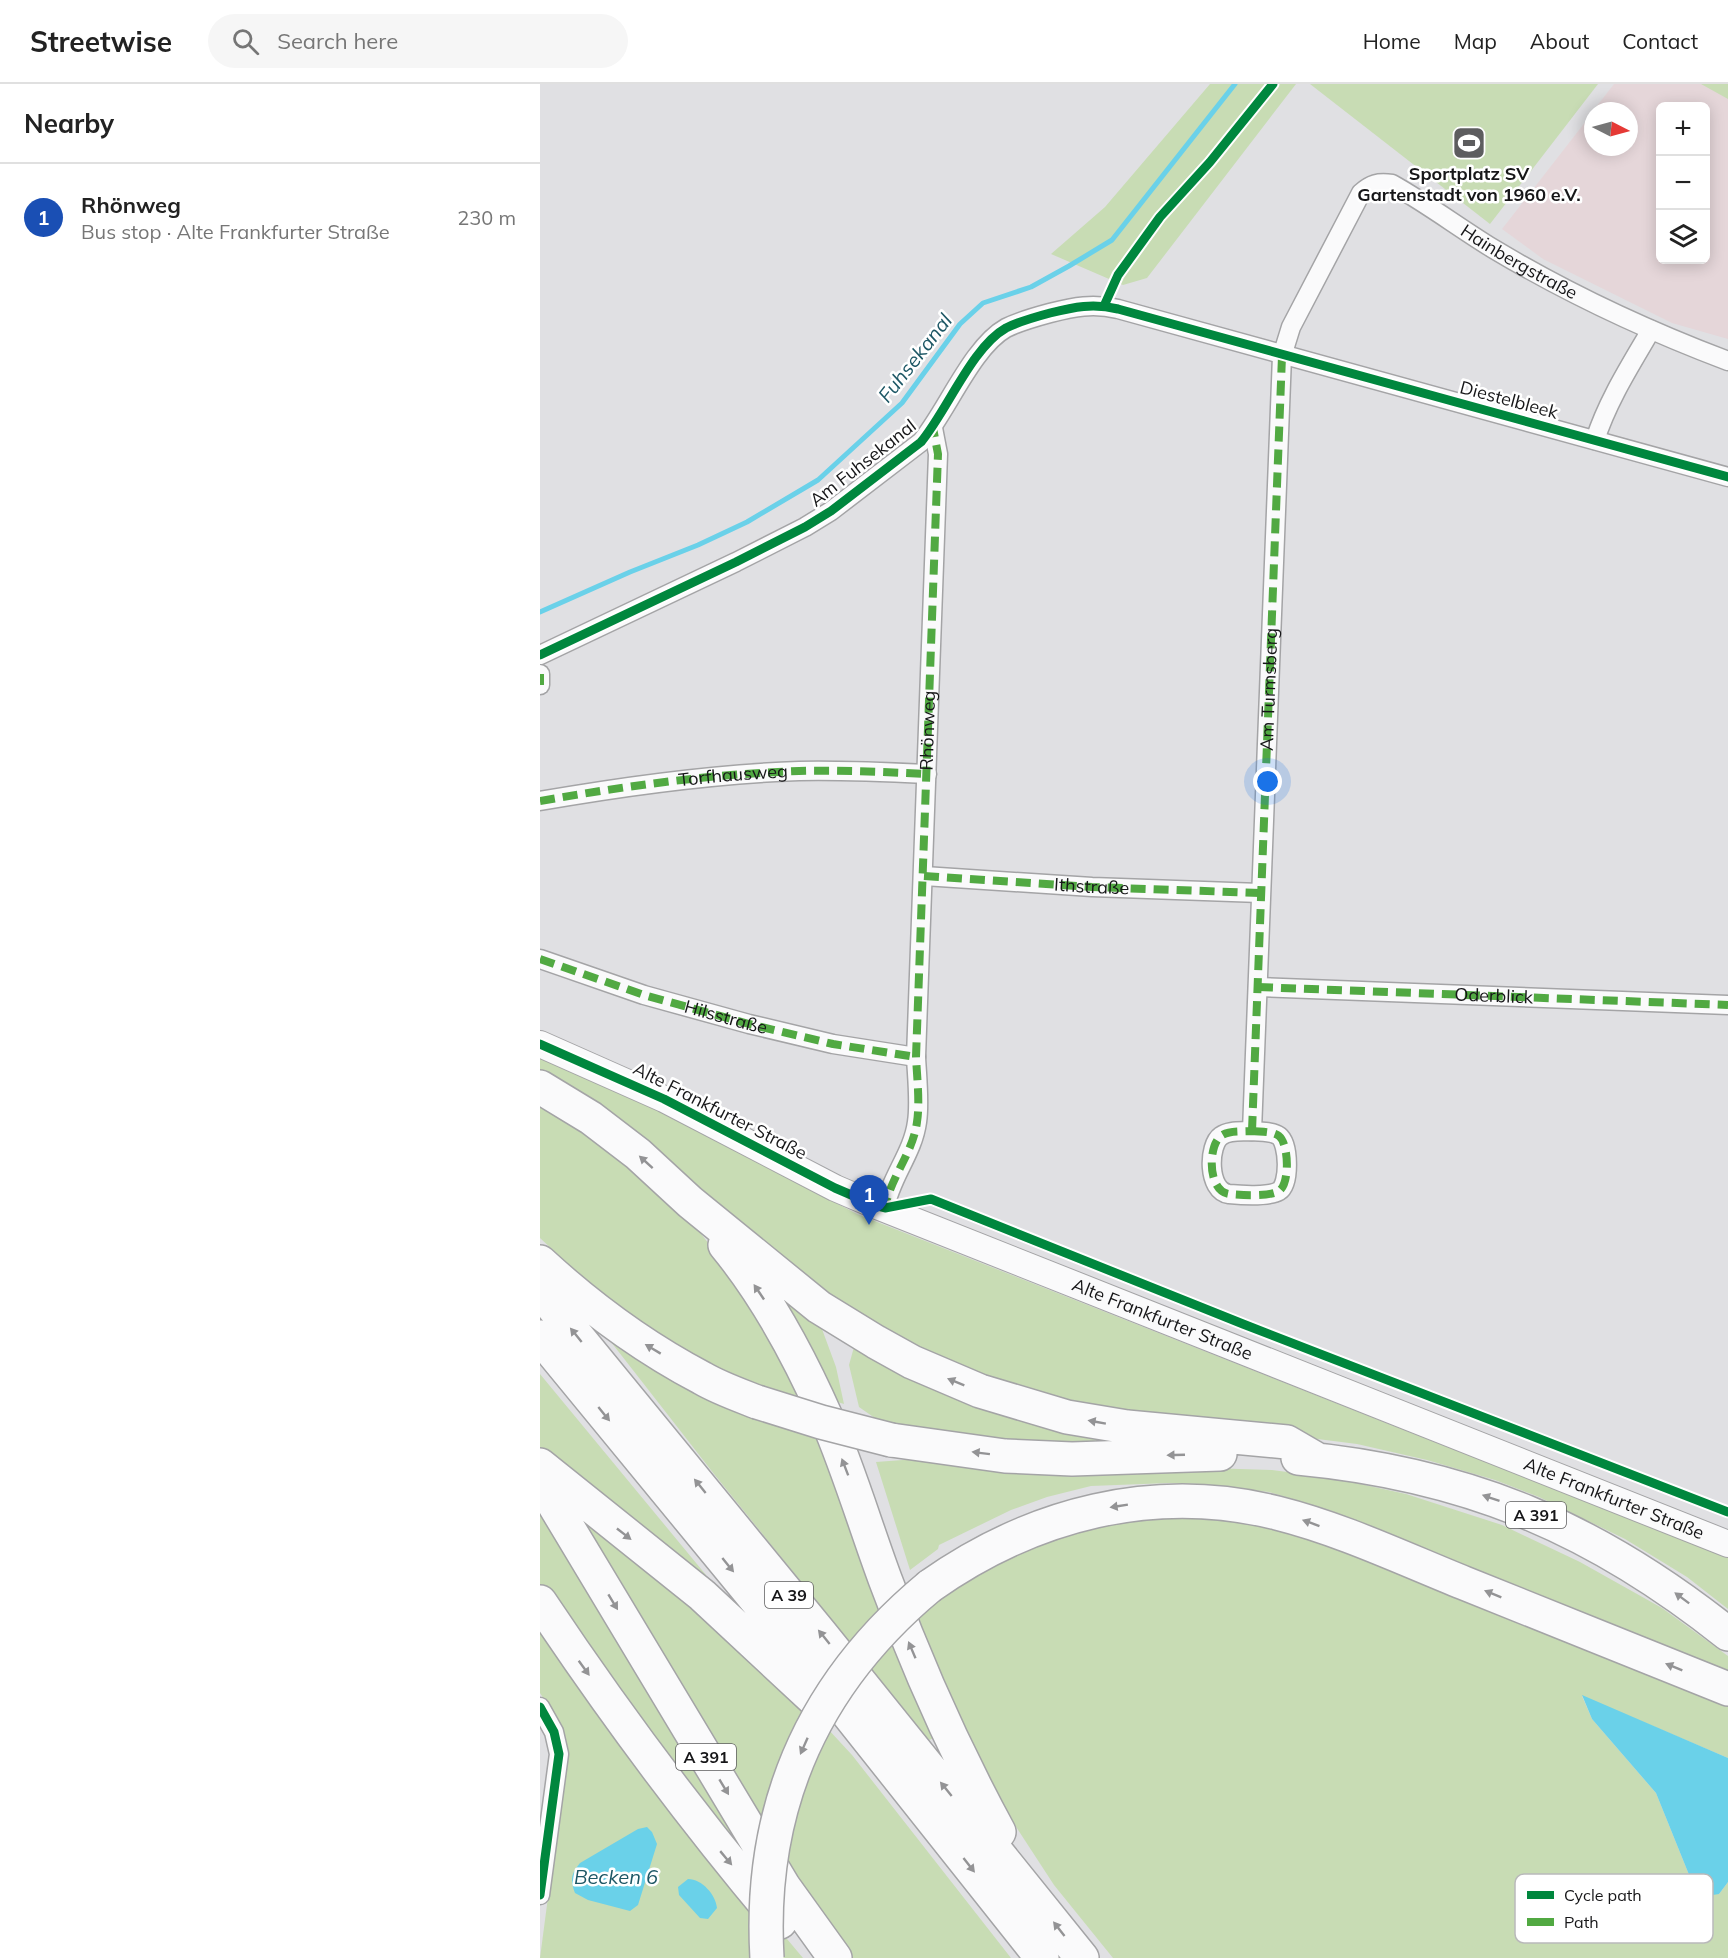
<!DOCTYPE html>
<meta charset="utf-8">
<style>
body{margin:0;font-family:Mulish,sans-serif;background:#f6f6f6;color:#222}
.controls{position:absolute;right:18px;top:18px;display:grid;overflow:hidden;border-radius:9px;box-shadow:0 3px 15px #0003}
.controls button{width:54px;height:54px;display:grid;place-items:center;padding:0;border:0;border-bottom:2px solid #e0e0e0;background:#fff;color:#222;font:30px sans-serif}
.compass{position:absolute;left:1044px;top:18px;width:54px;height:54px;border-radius:50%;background:#fff;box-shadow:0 3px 15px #0003;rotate:96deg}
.you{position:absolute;left:728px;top:698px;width:21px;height:21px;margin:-15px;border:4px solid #fff;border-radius:50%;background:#1a73e8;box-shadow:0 0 0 9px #1a73e833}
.badge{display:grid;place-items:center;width:39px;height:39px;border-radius:50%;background:#0f766e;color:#fff;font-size:20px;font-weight:700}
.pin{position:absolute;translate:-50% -50px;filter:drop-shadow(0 2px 3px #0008)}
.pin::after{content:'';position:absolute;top:32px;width:21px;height:18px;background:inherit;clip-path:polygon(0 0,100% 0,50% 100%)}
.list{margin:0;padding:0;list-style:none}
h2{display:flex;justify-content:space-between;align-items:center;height:78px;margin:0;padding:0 24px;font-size:26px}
h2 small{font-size:20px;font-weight:400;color:#767676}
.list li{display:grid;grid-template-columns:39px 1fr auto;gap:18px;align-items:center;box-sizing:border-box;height:108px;padding:0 24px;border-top:2px solid #e0e0e0}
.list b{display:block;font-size:22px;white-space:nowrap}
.list p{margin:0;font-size:20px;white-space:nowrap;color:#767676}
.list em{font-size:20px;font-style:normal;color:#767676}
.icon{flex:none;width:33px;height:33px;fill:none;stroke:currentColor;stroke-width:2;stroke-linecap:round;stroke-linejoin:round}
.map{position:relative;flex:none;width:1188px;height:1874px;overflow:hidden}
header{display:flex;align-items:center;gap:36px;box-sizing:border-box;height:84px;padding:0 30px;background:#fff;border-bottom:2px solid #e0e0e0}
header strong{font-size:28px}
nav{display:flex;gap:33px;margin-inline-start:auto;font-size:21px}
.search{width:420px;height:54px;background:#f6f6f6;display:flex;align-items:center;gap:15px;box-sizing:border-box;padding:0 21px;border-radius:33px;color:#767676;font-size:22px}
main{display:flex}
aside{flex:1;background:#fff}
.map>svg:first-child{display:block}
.education{fill:#e5d6d9;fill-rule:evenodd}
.green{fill:#c8dcb4}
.water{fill:#6ad1e9}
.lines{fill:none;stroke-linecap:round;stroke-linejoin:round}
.stream{stroke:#6ad1e9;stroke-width:5}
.street-casing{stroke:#a4a4a6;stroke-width:21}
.secondary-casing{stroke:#a4a4a6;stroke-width:28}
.highway-casing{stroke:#a4a4a6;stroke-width:36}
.street{stroke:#fafafb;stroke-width:18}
.secondary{stroke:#fafafb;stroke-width:26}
.highway{stroke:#fafafb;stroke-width:33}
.highway-bridge-casing{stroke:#a4a4a6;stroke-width:36;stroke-linecap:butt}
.highway-bridge{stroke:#fafafb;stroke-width:33}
.quiet{stroke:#51a942;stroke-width:8;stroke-dasharray:15 8;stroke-linecap:butt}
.cycleway-casing{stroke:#fff;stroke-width:13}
.cycleway{stroke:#00873e;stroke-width:9}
.oneway{fill:#939395}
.labels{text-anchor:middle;stroke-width:5;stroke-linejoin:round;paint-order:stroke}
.shield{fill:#fff;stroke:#5c5c5d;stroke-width:1.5}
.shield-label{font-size:16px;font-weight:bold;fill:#161618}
.poi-label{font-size:18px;font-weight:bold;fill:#161618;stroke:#fff}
.street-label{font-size:18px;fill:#161618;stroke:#fff}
.water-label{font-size:20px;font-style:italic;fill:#1d5765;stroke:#fff}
.key{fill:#fff;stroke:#b9b9ba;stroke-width:1.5}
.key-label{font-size:16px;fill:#161618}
</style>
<header>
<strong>Streetwise</strong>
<div class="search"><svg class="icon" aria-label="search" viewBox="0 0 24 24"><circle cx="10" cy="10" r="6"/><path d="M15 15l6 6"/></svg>Search here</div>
<nav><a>Home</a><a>Map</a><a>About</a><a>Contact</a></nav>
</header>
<main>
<aside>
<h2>Nearby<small></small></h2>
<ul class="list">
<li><span class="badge" style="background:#1a4fb4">1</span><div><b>Rhönweg</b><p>Bus stop · Alte Frankfurter Straße</p></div><em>230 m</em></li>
</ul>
</aside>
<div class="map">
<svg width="1188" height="1874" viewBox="0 0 1188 1874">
<rect width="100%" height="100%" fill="#e0e0e3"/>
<path class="education" d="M1074,0H1188V255L1132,239L1003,175L962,145L1053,28V63H1089V27H1053ZM1120,22H1166V176H1120Z"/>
<path class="green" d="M670,0H756L607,194L583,201L511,170L565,123Z
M770,0H1058L950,140Z
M1161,0H1188V15Z
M0,971L104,1018L317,1130L897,1359L1188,1470V1525L1147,1493L1085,1455L999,1413L955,1396L887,1376L817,1360L619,1335L446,1300L287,1217L9,991L0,986Z
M0,1013L132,1113L195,1193L268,1320C209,1300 149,1275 98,1238C63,1213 31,1183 0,1154Z
M228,1199L279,1237L296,1283L304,1320L285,1314Z
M64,1249L278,1354L394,1654L389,1656L174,1390Z
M314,1263L574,1357L494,1360L342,1339L319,1323L309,1281Z
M0,1290L166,1491L160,1498L0,1371Z
M376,1375L732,1386L793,1394L866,1410L962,1441L1040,1478L1122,1524L1188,1572V1588L792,1427L729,1408L662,1400L629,1399L551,1402L507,1413L471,1426L399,1461L398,1465L370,1486L336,1378Z
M0,1394L263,1618L312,1671L471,1874H308L209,1776L45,1567L0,1500Z
M634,1429L708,1437L754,1446L1188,1620V1674L1042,1612L1052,1635L1116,1709L1156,1808L1179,1810L1188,1798V1874H573L514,1801L454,1709L373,1536L433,1480L529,1442Z
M0,1533L177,1772L263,1874H0L25,1684L19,1639L0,1609Z"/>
<path class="water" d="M1042,1611L1188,1674V1798L1179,1810L1166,1812L1156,1808L1116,1709L1052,1635Z
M107,1743L112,1748L117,1760L98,1821L90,1827L48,1816L35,1809C30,1796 31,1790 40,1779L98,1745Z
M148,1795C162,1795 176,1811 177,1824L168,1835L160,1834L139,1811L138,1803Z"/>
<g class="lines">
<path class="stream" d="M0,528L90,488L158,461L207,438L278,396L362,319L420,240L443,219L491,203L529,182L572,156L695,0"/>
<g class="street-casing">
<g id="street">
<path d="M1055,356C1068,316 1090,282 1111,246"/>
<path d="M0,571L196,478L265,443L291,427L381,358C407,327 432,263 466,244C480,237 495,233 510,229C534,223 553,219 578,225L1188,393"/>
<path d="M0,590V601"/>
<path d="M0,717C86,702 172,690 259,687C302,686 345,688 387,690"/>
<path id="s1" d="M384,792L552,803L720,809"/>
<path id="s2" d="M0,875L104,911L209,940L293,960L376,973"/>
<path id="s3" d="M718,903L1188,921"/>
<path id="s4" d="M712,1047L742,272L751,243L821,109C831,100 838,98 852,100C886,119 918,143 952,164C1027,209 1106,246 1188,277"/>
<path d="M712,1047C720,1048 732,1047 739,1052C749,1060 750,1100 739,1107C729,1113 700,1111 689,1110C667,1107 668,1061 681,1052C689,1046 702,1048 712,1047Z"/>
<path d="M345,1124C350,1094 373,1069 377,1038C380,1019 377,993 376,973L398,370L393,344"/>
<path d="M0,1623L14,1648L19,1670L0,1811"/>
</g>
</g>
<g class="secondary-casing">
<g id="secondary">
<path id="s5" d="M0,960L124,1015L295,1104L337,1122L1188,1460"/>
</g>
</g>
<g class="highway-casing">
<path id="highway" d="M0,1003L51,1034L98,1070L150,1118L279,1223L336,1258L372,1278L440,1307L527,1333L587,1343L747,1358L778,1376
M185,1161C227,1212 259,1272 286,1333C309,1386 325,1441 345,1495C377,1582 415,1667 459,1748
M0,1178C49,1223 103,1263 162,1294C179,1304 199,1311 217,1318
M0,1207L281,1550L542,1874
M0,1253L263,1573L502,1874
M351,1356L465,1372L532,1375L680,1370
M758,1374C928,1390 1055,1444 1188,1550
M0,1381L162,1511L278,1619
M0,1397L244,1803L295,1874
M390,1502C492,1430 614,1398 737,1429C801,1445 862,1474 924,1499C1012,1534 1100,1570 1188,1605
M0,1518C74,1629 154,1736 240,1838"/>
</g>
<use href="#street" class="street"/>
<use href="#secondary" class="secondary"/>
<use href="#highway" class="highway"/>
<g class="highway-bridge-casing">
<path id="highway-bridge" d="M217,1318L281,1338L351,1356
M227,1874C218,1722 273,1599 390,1502"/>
</g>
<use href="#highway-bridge" class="highway-bridge"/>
<g class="quiet">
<path d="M0,590V601"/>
<path id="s6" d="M0,717C86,702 172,690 259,687C302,686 345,688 387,690"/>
<path d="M384,792L552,803L720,809"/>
<path d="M0,875L104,911L209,940L293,960L376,973"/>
<path d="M718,903L1188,921"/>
<path d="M712,1047L742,272"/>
<path d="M712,1047C720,1048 732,1047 739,1052C749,1060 750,1100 739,1107C729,1113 700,1111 689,1110C667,1107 668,1061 681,1052C689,1046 702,1048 712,1047Z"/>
<path id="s7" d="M349,1123L345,1124C350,1094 373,1069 377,1038C380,1019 377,993 376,973L398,370L393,344"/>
</g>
<g class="cycleway-casing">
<path id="cycleway" d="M564,222L578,191L620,133L670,78L733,0
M0,571L196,478L265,443L291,427L381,358C407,327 432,263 466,244C480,237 495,233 510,229C534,223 553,219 578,225L1188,393
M0,960L124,1015L295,1104L337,1122L345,1124L391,1115L703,1240L1188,1428
M0,1623L14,1648L19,1670L0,1811"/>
</g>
<use href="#cycleway" class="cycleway"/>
</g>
<defs><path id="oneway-solid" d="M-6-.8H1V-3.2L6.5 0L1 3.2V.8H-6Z" transform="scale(1.5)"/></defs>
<g class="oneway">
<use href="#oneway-solid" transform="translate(106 1078) rotate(-138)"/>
<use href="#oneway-solid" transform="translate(219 1208) rotate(-124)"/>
<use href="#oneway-solid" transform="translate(36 1251) rotate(-129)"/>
<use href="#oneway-solid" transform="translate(113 1265) rotate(-149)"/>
<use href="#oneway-solid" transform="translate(416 1298) rotate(-158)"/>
<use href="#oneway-solid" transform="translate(64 1330) rotate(51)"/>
<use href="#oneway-solid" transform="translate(557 1338) rotate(-170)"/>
<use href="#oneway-solid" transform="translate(441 1369) rotate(-173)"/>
<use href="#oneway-solid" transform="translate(636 1371) rotate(178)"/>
<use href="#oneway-solid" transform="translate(305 1383) rotate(-111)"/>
<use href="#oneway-solid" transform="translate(160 1402) rotate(-129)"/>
<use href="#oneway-solid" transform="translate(951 1414) rotate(-161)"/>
<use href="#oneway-solid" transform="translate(579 1422) rotate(171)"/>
<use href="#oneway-solid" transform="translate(771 1439) rotate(-160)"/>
<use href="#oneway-solid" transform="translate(84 1450) rotate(38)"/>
<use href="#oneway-solid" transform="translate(188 1481) rotate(51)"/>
<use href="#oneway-solid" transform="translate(953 1510) rotate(-158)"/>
<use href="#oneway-solid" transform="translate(1142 1514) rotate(-143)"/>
<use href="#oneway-solid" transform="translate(73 1518) rotate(59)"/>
<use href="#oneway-solid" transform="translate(284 1553) rotate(-129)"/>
<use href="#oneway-solid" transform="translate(372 1566) rotate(-113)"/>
<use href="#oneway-solid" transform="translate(1134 1583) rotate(-158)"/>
<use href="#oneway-solid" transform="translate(44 1584) rotate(54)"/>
<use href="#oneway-solid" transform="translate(264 1662) rotate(114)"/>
<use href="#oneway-solid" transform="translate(184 1703) rotate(59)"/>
<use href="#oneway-solid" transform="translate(406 1705) rotate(-129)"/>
<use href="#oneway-solid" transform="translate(186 1774) rotate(50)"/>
<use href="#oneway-solid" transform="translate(429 1781) rotate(52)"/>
<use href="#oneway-solid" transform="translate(519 1845) rotate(-128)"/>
</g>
<defs>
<g id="stadium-square" transform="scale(1.725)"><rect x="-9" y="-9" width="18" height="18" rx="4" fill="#5d5d5f" stroke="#fff"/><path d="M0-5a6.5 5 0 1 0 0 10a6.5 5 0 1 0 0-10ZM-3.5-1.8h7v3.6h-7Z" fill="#fff"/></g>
</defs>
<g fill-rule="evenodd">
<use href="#stadium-square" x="929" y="59"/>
</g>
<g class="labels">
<g class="shield">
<rect x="966" y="1418" width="60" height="26" rx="4.5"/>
<rect x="225" y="1498" width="48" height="26" rx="4.5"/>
<rect x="136" y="1660" width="60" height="26" rx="4.5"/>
</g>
<g class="shield-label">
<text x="996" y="1437">A 391</text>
<text x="249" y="1517">A 39</text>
<text x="166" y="1679">A 391</text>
</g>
<g class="poi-label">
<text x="929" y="96">Sportplatz SV<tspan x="929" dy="21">Gartenstadt von 1960 e.V.</tspan></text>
</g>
<g class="street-label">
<text dy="6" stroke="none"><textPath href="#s4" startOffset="1140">Hainbergstraße</textPath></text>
<text transform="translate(969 316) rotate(15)" y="6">Diestelbleek</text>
<text transform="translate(323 379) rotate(-38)" y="6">Am Fuhsekanal</text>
<text dy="6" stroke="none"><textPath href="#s4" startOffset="442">Am Turmsberg</textPath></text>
<text dy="6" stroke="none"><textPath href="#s7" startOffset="488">Rhönweg</textPath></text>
<text dy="6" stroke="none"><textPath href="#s6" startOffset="195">Torfhausweg</textPath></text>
<text dy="6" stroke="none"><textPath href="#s1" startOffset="168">Ithstraße</textPath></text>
<text dy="6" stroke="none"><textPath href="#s3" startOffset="236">Oderblick</textPath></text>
<text dy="6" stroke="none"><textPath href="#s2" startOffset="195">Hilsstraße</textPath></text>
<text transform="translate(180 1027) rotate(27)" y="6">Alte Frankfurter Straße</text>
<text dy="6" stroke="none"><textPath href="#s5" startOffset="681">Alte Frankfurter Straße</textPath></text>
<text dy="6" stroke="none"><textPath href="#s5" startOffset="1167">Alte Frankfurter Straße</textPath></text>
</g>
<g class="water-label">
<text transform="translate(375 274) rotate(-52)" y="7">Fuhsekanal</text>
<text x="76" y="1800">Becken 6</text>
</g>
</g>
<rect x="975" y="1790" width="198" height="69" rx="9" class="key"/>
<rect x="987" y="1807" width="27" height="8" fill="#00873e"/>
<rect x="987" y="1834" width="27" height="8" fill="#51a942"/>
<g class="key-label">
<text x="1024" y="1817">Cycle path</text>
<text x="1024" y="1844">Path</text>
</g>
</svg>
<div class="controls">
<button>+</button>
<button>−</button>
<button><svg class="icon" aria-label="layers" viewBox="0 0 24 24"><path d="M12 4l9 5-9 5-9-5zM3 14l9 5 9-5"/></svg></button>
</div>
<svg class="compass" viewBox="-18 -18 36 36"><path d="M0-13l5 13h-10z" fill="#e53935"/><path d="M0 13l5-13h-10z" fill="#767676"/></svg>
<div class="you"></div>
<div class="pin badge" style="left:329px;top:1141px;background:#1a4fb4">1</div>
</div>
</main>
